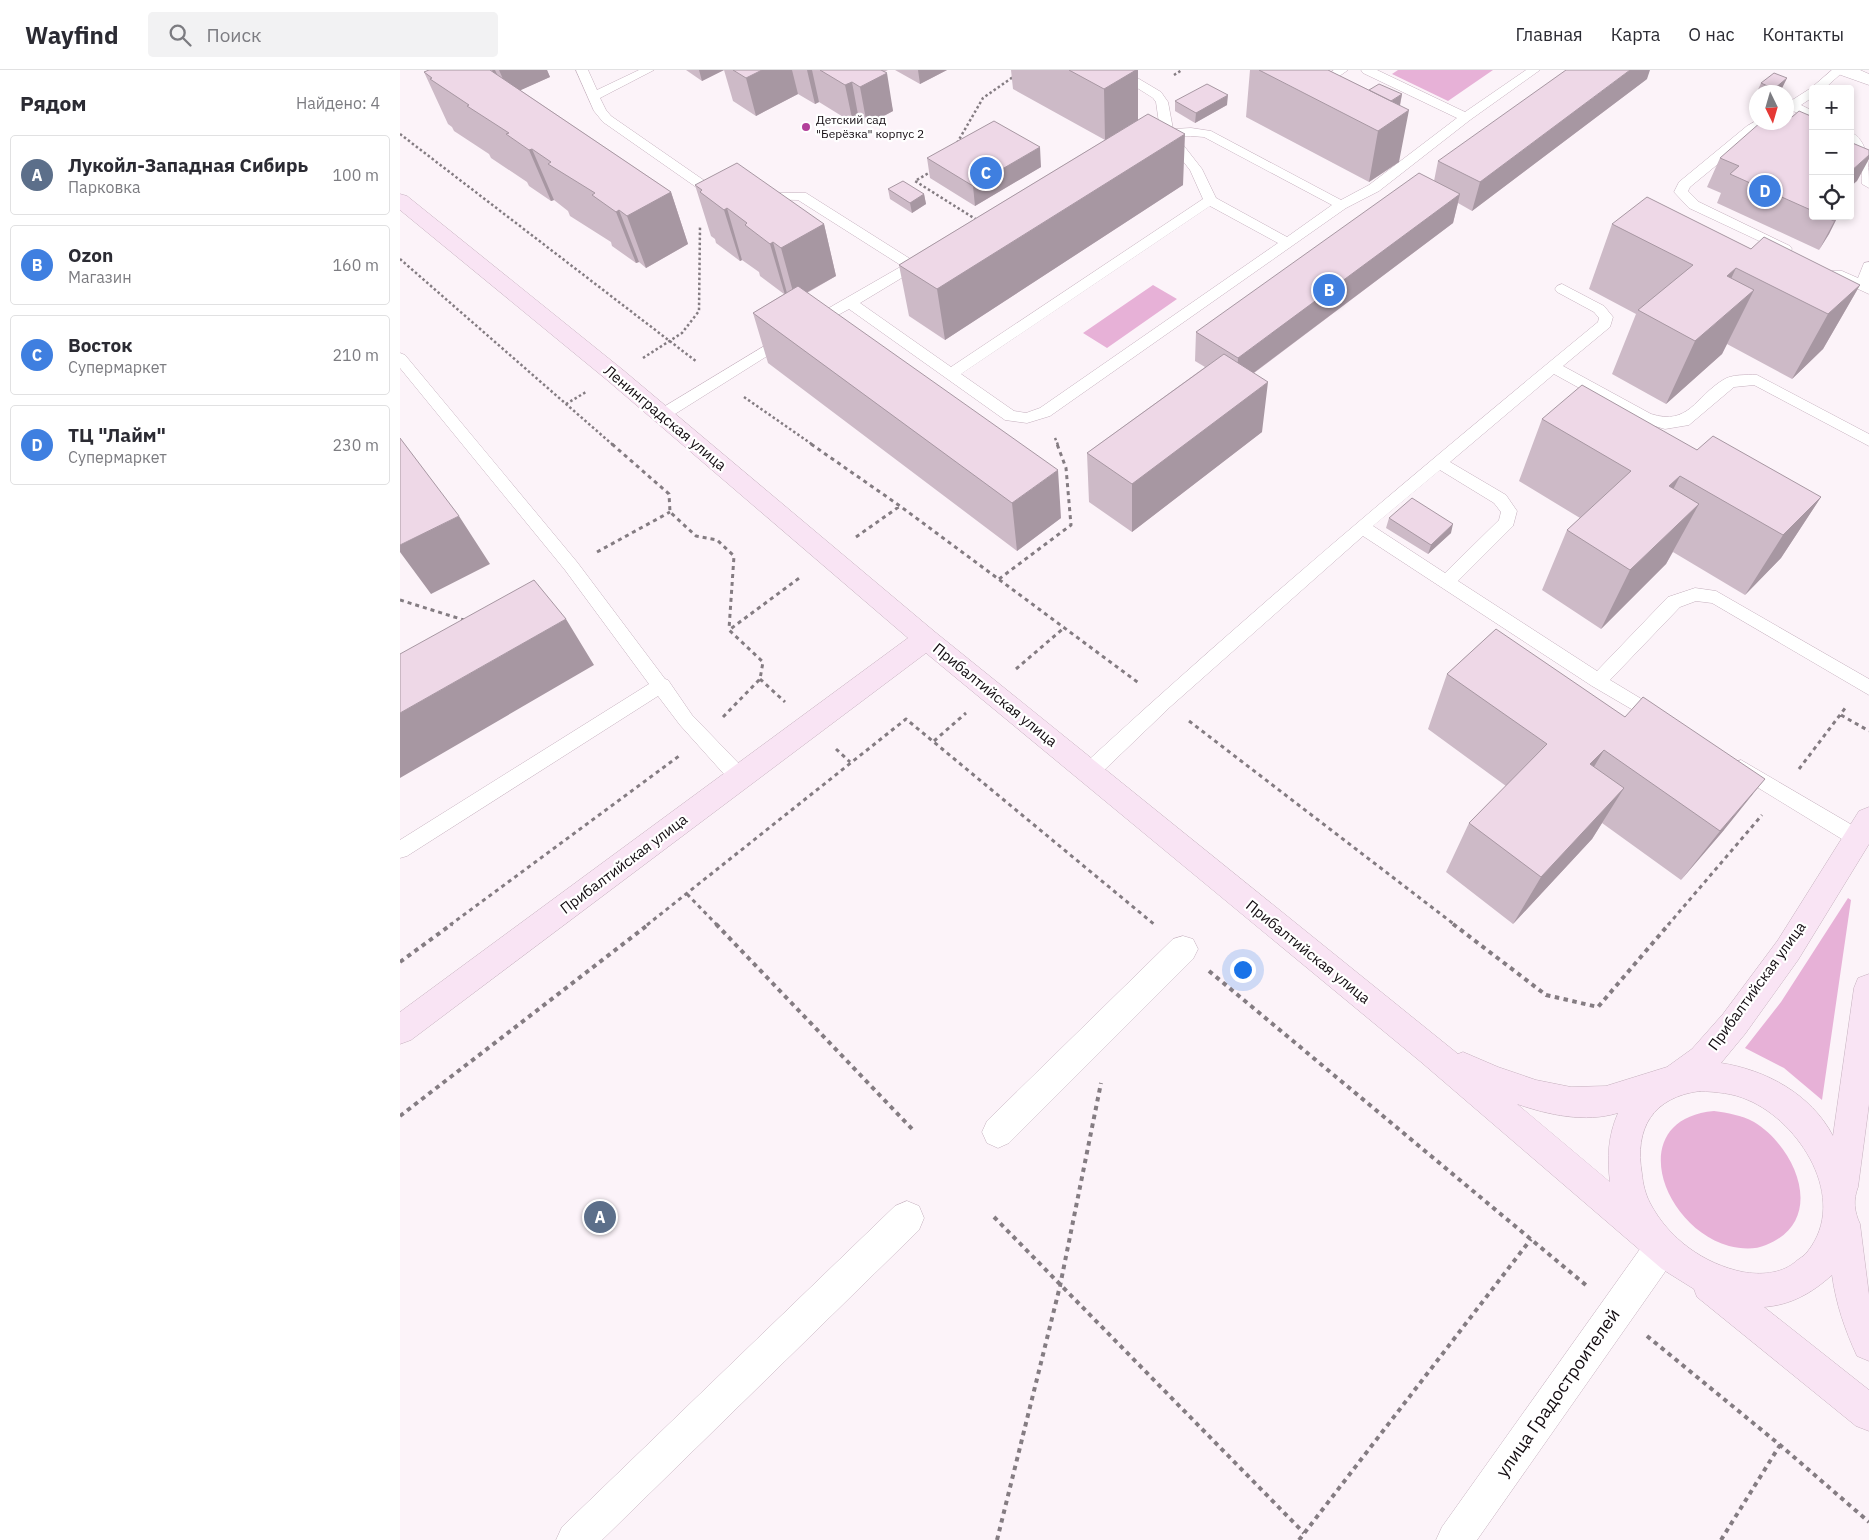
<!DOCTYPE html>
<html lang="ru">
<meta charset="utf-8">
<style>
body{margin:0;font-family:"IBM Plex Sans",sans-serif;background:#f2f2f3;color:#2b2b33}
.controls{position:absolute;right:15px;top:15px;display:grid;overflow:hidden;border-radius:5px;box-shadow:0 2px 8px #0003}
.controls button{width:45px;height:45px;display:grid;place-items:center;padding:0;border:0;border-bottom:1px solid #e1e1e2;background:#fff;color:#2b2b33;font:25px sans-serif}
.compass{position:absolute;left:1349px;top:15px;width:45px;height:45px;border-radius:50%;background:#fff;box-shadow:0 2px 8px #0003;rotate:175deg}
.you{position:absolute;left:842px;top:899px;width:18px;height:18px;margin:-12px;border:4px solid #fff;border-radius:50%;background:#1a73e8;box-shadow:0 0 0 8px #1a73e833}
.badge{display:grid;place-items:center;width:32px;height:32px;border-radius:50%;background:#b3419b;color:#fff;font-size:16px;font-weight:700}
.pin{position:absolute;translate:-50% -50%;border:2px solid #fff;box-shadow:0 1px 5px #0006}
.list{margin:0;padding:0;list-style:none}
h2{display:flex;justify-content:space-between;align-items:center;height:65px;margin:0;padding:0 20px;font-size:21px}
h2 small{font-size:16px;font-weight:400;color:#7c7c81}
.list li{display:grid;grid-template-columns:32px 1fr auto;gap:15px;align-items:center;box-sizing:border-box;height:80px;margin:0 10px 10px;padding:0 10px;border:1px solid #e1e1e2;border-radius:5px}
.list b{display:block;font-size:19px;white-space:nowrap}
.list p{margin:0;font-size:16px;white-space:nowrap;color:#7c7c81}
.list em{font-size:16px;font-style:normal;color:#7c7c81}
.icon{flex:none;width:28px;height:28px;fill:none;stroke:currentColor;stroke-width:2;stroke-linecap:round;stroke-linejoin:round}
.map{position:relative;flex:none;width:1469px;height:1470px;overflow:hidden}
header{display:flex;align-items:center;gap:30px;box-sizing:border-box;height:70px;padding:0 25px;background:#fff;border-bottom:1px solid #e1e1e2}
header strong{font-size:24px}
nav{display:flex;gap:28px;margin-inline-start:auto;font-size:18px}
.search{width:350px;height:45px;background:#f2f2f3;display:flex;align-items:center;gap:12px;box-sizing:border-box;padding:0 18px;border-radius:5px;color:#7c7c81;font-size:19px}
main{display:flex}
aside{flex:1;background:#fff}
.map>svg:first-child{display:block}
.green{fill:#e7b1d7}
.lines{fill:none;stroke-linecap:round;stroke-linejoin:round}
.lane-casing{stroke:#c5b0be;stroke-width:1}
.street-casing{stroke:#c5b0be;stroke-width:1}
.secondary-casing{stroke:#c5b0be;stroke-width:1}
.path-far2{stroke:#847c82;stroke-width:2.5;stroke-dasharray:2.5 2.5;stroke-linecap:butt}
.path-far1{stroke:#847c82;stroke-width:3;stroke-dasharray:4 4;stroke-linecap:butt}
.path{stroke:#847c82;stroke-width:4;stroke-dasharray:4.5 4.5;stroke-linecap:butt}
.lane{fill:#fff;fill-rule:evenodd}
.street{fill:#fff;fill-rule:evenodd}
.secondary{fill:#f9e4f4;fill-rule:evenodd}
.wall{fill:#cdbac7}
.shaded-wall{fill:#a797a2}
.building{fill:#eed8e7;stroke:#a797a2}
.poi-dot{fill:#b3419b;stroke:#fff;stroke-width:2}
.labels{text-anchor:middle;stroke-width:4.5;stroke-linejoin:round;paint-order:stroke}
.far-poi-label{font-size:12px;fill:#130c11;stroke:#fff;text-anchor:start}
.street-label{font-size:15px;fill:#130c11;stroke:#fff}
.near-street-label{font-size:18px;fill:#130c11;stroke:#fff}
</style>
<header>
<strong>Wayfind</strong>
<div class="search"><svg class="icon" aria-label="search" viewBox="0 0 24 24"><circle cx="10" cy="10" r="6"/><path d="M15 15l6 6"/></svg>Поиск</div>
<nav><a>Главная</a><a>Карта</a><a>О нас</a><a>Контакты</a></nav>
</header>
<main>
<aside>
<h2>Рядом<small>Найдено: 4</small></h2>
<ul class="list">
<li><span class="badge" style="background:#5c6f8a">A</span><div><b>Лукойл-Западная Сибирь</b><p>Парковка</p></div><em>100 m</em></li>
<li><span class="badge" style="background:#3f7fe0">B</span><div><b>Ozon</b><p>Магазин</p></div><em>160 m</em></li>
<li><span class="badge" style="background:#3f7fe0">C</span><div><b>Восток</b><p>Супермаркет</p></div><em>210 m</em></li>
<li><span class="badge" style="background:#3f7fe0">D</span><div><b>ТЦ &quot;Лайм&quot;</b><p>Супермаркет</p></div><em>230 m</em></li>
</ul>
</aside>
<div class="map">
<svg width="1469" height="1470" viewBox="0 0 1469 1470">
<rect width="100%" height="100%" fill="#fcf3f9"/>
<path class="green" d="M998,0H1093L1048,31L992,4Z
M753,215L777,229L707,278L683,263Z
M1448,828L1451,830L1422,1030L1384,998L1345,978L1381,932Z
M1314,1041C1328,1043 1341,1045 1354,1052C1397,1078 1427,1151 1366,1175C1355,1180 1341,1179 1329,1176C1260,1156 1225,1049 1314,1041Z"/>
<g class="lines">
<g class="lane-casing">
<path id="lane" d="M176,0H188L197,20L239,0H254L200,28L206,40L211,46L315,118L325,120L327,123L325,126L320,127L306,124L203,52L194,41Z
M709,0H724L761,22L768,32L773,59L791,58L811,61L941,130L969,115L1057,48L963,3L961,0H977L1065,42L1126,0H1140L1070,50L979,121L946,138L650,346L627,353L605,350L449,239L418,256H408L406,253L408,250L502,196L398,130L359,129L352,125L354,122L406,123L512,190L523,185L528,186L530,189L528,192L460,233L551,297L803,129L790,100L764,67H754L752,64L754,61L760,60L756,32L753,28ZM791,66L804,67L932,135L887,167L816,128L802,99L777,67ZM810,136L878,173L640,338L626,343L614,341L561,304Z
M934,0H948L921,19H913L911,16L913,13Z
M1432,0H1445L1424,19H1413V27L1401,35L1413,41V50L1393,41L1386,44V34L1411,18Z
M1356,51V52H1369L1290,117L1288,121L1299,132L1390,176L1392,179L1390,182L1385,183L1289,138L1274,122L1279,112L1347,56Z
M1450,62C1469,69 1469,98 1469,118L1462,114C1462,99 1462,83 1450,72Z
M1469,192V224L1432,207L1430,204L1432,201H1442L1458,208L1464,193Z
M1162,214L1204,236L1213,247L1210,257L1163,296L1251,344C1289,356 1295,327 1323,310C1332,304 1346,305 1357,305L1469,364V376L1354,315L1334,317L1289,355L1265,359L1241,352L1154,304L1050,392L1106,425L1117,441L1113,456L1058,511L1197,601L1268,527L1295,518L1316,521L1469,609V625L1312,533L1296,531L1280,537L1210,610L1263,642L1266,647L1263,652L1257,654L1192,616L963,466L770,637L696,708L689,710L682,708L680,702L682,696C849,542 1023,396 1198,252L1199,248L1194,242L1157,222L1155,219L1157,216ZM1040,400L1094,433L1101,442L1099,450L1045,503L973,456Z
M386,263L391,265L393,268L391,271L267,349L262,350L257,349L254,345L257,341Z
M0,283L5,285L177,492L265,609L268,610L292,645L346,701L348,707L346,713L339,715L332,713L280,655L258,626L7,786L0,788V770L249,614L165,500L0,298Z
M1341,690L1464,762L1467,768L1464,774L1457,776L1450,774L1334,703L1332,698L1334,693Z"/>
</g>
<g class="street-casing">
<path id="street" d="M1435,0H1460L1469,4V15L1438,4Z
M783,866L793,869L798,879L793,889L609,1073L598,1078L587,1073L582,1062L587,1051L773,869Z
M507,1131L519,1136L524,1148L519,1160L202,1470H156L162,1457L495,1136Z
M1262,1160L1274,1165L1279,1177L1274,1189L1077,1470H1036L1042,1457L1250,1165Z"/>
</g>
<g class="secondary-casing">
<path id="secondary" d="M0,124L7,126L223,300L535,562L1058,984L1063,982L1098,997L1136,1010L1171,1017L1206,1016L1267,997L1292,979L1323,944L1378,870L1459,741L1469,737V774L1398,890L1345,964L1321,993C1366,1000 1411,1024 1433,1066L1454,918L1458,908L1469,904V1034L1458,1117C1453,1130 1454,1141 1460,1154L1469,1225V1291L1457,1286C1445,1260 1436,1234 1432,1205C1412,1223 1391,1235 1364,1237L1469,1320V1361L1456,1356L1297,1227L1294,1219L1262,1199L1021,992L526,583L11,970L0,974V942L508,568L207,310L0,140ZM1300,1021C1316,1022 1333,1023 1348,1030C1400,1052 1449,1129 1408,1181C1405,1186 1398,1189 1394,1193C1380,1204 1360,1205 1343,1202C1304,1194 1269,1169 1250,1133C1245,1123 1243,1114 1242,1104C1234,1058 1253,1027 1300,1021ZM1117,1034C1149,1045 1185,1053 1218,1043C1208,1066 1207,1087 1210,1112Z"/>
</g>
<path class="path-far2" d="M774,5L782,0
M0,64L297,292
M557,73L583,28L613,7
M532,101L515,111L577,150
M0,189L213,375
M243,288L282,263L299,241L300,156
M344,327L413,375
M166,334L186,322
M655,368L658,375"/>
<path class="path-far1" d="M212,374L269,424L270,442L296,466L317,470L334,486L329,559
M411,374L500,436L740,614
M456,467L500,436
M197,482L270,442
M599,509L671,455L666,398L657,374
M0,530L64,550
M616,599L665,557
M360,609L385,632
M1441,645L1469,661
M323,647L360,609L363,592L329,560L402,506
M789,651L1055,855
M534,671L566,643
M436,679L450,692
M1399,699L1446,637
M287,824L317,855
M50,855L279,686
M247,855L506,649L755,855
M1268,855L1362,745"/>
<path class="path" d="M316,854L515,1062
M1053,854L1146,925L1198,937L1269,854
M0,892L52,854
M809,901L1187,1216
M0,1046L249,854
M594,1147L904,1463
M1247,1266L1380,1375L1469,1452
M597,1470L660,1216L701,1013
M899,1470L1131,1169
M1321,1470L1380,1375"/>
<use href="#lane" class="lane"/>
<use href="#street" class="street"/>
<use href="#secondary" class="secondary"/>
</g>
<path class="wall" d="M29,0H147L150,7L120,20L271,122L288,174L246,198L239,192L236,193L212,176L211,172L170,146L168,141L154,130L151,131L129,116L127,112L91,88L89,84L54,61L52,57L48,54L24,2Z
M286,0H488L484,2L493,41L467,55L459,50L453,53L419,32L415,34L398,24L356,46L333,31L324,0L302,11Z
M495,0H547L520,14Z
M611,0H738V50L783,115L545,270L509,246L499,195L705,70L613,19Z
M850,0H928L969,20L1002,24L1000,36L999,92L969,112L846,47Z
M1387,8L1382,18L1377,22H1357L1361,13Z
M1247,9L1072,141L1058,133L1053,153L854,303L862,362L732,462L689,432L687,383L805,297L795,291L796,262L1034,111L1038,91Z
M775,31L827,35L795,53L775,41Z
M1392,47H1413V146H1438L1429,164L1419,180L1317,133L1321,123L1307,117L1320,88Z
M527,88L641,97L575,136L530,108Z
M295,115L424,154L436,206L407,223L661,448L617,481L368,293L353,243L384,224L360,206L359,202L342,190L340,191L316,173L315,169L311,166Z
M488,119L524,124L526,134L512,143L490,129Z
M1212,154L1351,179L1460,215L1423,279L1392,309L1327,274L1322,284L1266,334L1212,304L1236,244L1189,219Z
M1142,349L1297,380L1421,427L1381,488L1345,525L1273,482L1266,494L1201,559L1142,520L1167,460L1180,448L1119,411Z
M989,448L1051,463L1028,484L986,458Z
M1096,559L1324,760L1281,810L1202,753L1192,769L1113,854L1046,802L1069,753L1106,716L1028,659L1047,604Z"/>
<path class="shaded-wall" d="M92,0H95L104,20L102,22Z
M99,0H147L150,7L110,25Z
M299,0H324L302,11Z
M362,0H392L398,24L356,46L346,8Z
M407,0H412L419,32L415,34Z
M518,0H547L520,14Z
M736,0H738V50L705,70L704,19Z
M1230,0H1250L1247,9L1072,141L1080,112Z
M487,3L493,41L467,55L460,17Z
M1387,8L1382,18L1377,22H1372L1374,19Z
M452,12L459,50L453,53L445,15Z
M1002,24L998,44L986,35Z
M828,25L827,35L795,53L796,43Z
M1009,40L999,92L969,112L978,61Z
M785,64L783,115L545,270L537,219Z
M640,77L641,97L575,136L573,116Z
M132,79L154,130L151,131L129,80Z
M1469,85V89L1457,111L1450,117V102Z
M271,122L288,174L246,198L227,146Z
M524,124L526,134L512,143L510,133Z
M1060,124L1053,153L836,316L838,288Z
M327,138L342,190L340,191L324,140Z
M219,140L239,192L236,193L216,142Z
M1437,146H1438L1429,164L1419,180Z
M424,154L436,206L395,229L381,178Z
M373,172L387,223L385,225L370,174Z
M1336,198L1307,261L1354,220L1322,284L1266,334L1295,271L1327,206Z
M1460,215L1423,279L1392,309L1428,244Z
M868,312L862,362L732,462V414Z
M658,400L661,448L617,481L612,433Z
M1280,406L1249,467L1269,416Z
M1421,427L1381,488L1345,525L1383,465Z
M1299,434L1266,494L1201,559L1230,500Z
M59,446L90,494L31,524L0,482V475Z
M1053,454L1051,463L1028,484L1031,475Z
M166,549L194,595L0,708V643Z
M1204,680L1173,732L1190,694Z
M1365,709L1324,760L1281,810L1320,761Z
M1224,718L1192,769L1113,854L1141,807Z"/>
<path class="building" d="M29,0H90L271,122L227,146L219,140L216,142L192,125L195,123L148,94L151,92L132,79L129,80L106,64L109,63L67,36L69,35L30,9L32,8L24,2Z
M333,0H362L346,8Z
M420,0H481L487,3L460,17L452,12L445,15Z
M669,0H736L704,19Z
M859,0H928L1009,40L978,61Z
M1166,0H1230L1080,112L1038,91Z
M1374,3L1387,8L1374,19L1361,13Z
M807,14L828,25L796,43L775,31Z
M979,14L1002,24L991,31L969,20Z
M1399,41L1413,47V141L1330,104L1339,96L1320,88L1361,52H1386V45L1392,47Z
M748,44L785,64L537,219L499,195Z
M594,51L640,77L573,116L527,88Z
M1450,72L1469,80V85L1450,102Z
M337,93L424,154L381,178L373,172L370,174L345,155L347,153L327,138L324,140L300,122L302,120L295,115Z
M1019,103L1060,124L838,288L796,262Z
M503,111L524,124L510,133L488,119Z
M1247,127L1351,179L1364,167L1460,215L1428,244L1336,198L1327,206L1354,220L1295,271L1238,240L1293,195L1212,154Z
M1424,146H1437L1434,151Z
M398,216L658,400L612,433L353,243Z
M824,284L868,312L732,414L687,383Z
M1182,315L1297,380L1313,366L1421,427L1383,465L1280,406L1269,416L1299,434L1230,500L1167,460L1231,401L1142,349Z
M0,368L59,446L0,475Z
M1012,428L1053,454L1031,475L989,448Z
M134,510L166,549L0,643V584Z
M1096,559L1225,647L1243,627L1365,709L1320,761L1204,680L1190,694L1224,718L1141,807L1069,753L1147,674L1047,604Z"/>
<circle class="poi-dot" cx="406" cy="57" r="5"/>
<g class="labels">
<g class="far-poi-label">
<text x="416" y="54">Детский сад<tspan x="416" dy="14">"Берёзка" корпус 2</tspan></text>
</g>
<g class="street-label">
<text transform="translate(265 348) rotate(40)" y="5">Ленинградская улица</text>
<text transform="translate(595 625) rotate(39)" y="5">Прибалтийская улица</text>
<text transform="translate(224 794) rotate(-37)" y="5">Прибалтийская улица</text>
<text transform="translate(908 882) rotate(39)" y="5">Прибалтийская улица</text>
<text transform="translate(1357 916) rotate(-54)" y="5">Прибалтийская улица</text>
</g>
<g class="near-street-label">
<text transform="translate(1158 1323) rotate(-55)" y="6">улица Градостроителей</text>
</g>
</g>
</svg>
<div class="controls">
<button>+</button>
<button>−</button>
<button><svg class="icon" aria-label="locate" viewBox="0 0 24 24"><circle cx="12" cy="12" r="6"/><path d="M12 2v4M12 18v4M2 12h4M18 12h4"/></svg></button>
</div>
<svg class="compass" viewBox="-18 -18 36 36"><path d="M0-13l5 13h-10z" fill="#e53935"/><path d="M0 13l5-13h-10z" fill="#7c7c81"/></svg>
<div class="you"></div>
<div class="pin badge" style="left:200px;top:1147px;background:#5c6f8a">A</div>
<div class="pin badge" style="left:929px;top:220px;background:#3f7fe0">B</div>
<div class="pin badge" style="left:586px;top:103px;background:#3f7fe0">C</div>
<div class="pin badge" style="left:1365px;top:121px;background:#3f7fe0">D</div>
</div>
</main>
